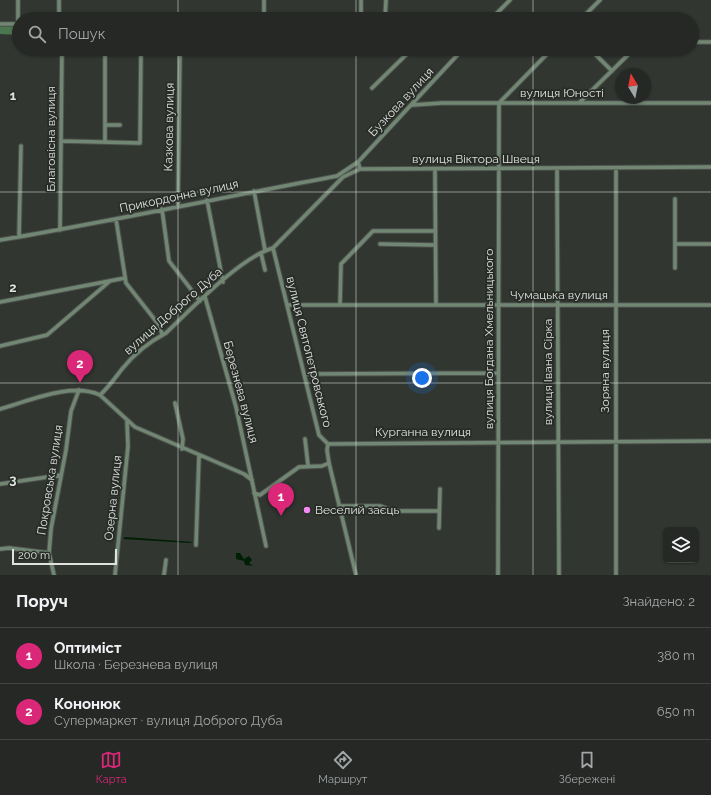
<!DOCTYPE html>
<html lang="uk">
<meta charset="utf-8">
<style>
body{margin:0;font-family:Raleway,sans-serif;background:#313432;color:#f1f3f6}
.controls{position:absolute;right:12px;bottom:12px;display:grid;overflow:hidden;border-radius:6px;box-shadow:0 1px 3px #0004}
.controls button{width:36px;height:36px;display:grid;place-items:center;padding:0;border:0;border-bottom:1px solid #424442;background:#252825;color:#f1f3f6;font:20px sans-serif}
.compass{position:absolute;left:615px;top:68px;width:36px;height:36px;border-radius:50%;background:#252825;box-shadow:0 1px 3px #0004;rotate:350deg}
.scale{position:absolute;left:12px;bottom:10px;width:105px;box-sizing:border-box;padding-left:4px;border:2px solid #dfe2df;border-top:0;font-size:11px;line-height:14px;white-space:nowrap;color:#dfe2df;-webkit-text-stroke:3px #272c27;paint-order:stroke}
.you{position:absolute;left:422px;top:378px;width:14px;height:14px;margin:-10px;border:3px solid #fff;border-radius:50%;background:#1a73e8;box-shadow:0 0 0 6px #1a73e833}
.badge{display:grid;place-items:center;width:26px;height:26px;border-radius:50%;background:#db2777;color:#fff;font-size:13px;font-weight:700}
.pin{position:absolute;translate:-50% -33px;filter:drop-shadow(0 1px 2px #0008)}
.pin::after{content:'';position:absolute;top:21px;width:14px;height:12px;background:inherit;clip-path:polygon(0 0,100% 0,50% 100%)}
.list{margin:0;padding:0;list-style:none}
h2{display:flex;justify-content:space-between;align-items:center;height:52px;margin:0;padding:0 16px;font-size:17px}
h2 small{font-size:13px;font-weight:400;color:#a3a6a7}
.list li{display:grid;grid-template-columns:26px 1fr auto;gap:12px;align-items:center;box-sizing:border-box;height:56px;padding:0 16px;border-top:1px solid #424442}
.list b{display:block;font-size:15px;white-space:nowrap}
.list p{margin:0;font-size:13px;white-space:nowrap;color:#a3a6a7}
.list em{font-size:13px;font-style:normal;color:#a3a6a7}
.icon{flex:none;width:22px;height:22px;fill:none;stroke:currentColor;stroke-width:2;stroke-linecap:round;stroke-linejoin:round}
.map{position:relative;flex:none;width:711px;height:575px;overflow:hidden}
.search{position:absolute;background:#252825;box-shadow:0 1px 3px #0004;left:12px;right:12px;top:12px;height:44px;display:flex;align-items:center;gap:10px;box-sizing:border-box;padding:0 14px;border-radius:22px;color:#a3a6a7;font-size:15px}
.sheet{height:164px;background:#252825}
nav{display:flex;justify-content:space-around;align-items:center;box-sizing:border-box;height:56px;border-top:1px solid #424442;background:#252825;font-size:11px;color:#a3a6a7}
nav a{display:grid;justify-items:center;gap:2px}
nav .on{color:#db2777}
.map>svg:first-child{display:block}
.forest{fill:#4a774f}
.water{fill:#001f05}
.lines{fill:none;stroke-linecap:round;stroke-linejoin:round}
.street-casing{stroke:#4d524d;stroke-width:5.5}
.street{stroke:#728674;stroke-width:3.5}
.grid{fill:none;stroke:#dfe2df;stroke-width:1;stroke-opacity:0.55}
.poi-dot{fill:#f38af2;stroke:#272c27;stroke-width:1.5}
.labels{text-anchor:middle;stroke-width:3.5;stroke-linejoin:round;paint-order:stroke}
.street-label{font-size:12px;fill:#dfe2df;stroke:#272c27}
.poi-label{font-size:12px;fill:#dfe2df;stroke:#272c27;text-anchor:start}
.grid-label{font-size:13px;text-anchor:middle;font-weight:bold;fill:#dfe2df;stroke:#272c27;stroke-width:3.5;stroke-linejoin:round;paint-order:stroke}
</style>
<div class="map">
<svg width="711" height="575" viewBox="0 0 711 575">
<rect width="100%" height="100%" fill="#313631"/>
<path class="forest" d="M0,25H19V35L0,34Z"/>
<path class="water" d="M125,537L193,542L190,543L123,539Z
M236,553H240L244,559L249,556L252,560L249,563L253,566L245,565L244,561L236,559Z"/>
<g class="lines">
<g class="street-casing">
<path id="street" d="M59,19V0
M264,19V0
M361,19V0
M385,19L386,0
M491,19L510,0
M581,19L600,0
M0,24H19
M18,24V0
M692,42H711
M105,49V142
M590,49L612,71
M372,88L412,49
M579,103L634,49
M412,105L442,103H711
M105,125H120
M61,141L140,143L141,49
M360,169L358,162L463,49
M557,169L559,575
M435,170L436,305
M254,191L265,250
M207,200L223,282
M178,206L180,49
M162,209L169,261L200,301
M116,219L126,283L159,325L162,334
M60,230L62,49
M19,237L21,146
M0,240C113,221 224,197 337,176L358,162
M380,244L434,245
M675,244H711
M273,248L343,177L360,169L711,167
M273,248L319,435L328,444L327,450L329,463L356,575
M261,253L265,270
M675,268V199
M205,297L236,407L266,546
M0,302L125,278
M287,305H711
M340,305L341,264L373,231H434
M0,346L47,335L110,281
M305,374L498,373
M100,395C109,387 115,378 122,369C134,354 149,342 166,333C191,309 241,257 273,248
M175,403L183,439L182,449
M0,409C29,401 71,382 100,395L135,427L244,474L252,480
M305,439L308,465
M328,444L711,441
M0,484L61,475
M254,493L260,495L299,467L322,466L329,463
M339,506H380L395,511H439
M439,528L440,489
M196,545L199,456
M0,549L9,548L49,553
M54,575L49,553L51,529L66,450L71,411L79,390
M115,575L128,446L127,422
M164,575L166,560
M498,575L499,103L552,49
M616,575V168"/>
</g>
<use href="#street" class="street"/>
</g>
<path class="grid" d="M178,0V19M356,0V19M533,0V19M178,49V575M356,49V575M533,49V575M0,192H711M0,383H711"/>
<circle class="poi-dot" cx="307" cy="510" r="4"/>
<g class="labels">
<g class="street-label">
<text x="562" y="97">вулиця Юності</text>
<text transform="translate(401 102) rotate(-47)" y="4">Бузкова вулиця</text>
<text transform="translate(169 127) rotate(-89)" y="4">Казкова вулиця</text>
<text transform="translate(51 139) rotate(-90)" y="4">Благовісна вулиця</text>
<text x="476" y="163">вулиця Віктора Швеця</text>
<text transform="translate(179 196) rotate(-12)" y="4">Прикордонна вулиця</text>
<text x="559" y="299">Чумацька вулиця</text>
<text transform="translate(173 311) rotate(-41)" y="4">вулиця Доброго Дуба</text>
<text transform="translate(489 339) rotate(-90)" y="4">вулиця Богдана Хмельницького</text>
<text transform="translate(309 352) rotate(76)" y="4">вулиця Святопетровського</text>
<text transform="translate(605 371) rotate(-90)" y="4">Зоряна вулиця</text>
<text transform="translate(548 372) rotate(-90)" y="4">вулиця Івана Сірка</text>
<text transform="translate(241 392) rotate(75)" y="4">Березнева вулиця</text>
<text x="423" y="436">Курганна вулиця</text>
<text transform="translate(50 480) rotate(-81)" y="4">Покровська вулиця</text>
<text transform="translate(113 498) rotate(-84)" y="4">Озерна вулиця</text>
</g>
<g class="poi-label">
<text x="315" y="514">Веселий заєць</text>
</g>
</g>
<g class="grid-label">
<text x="13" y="100">1</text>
<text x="13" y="292">2</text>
<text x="13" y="484">3</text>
</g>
</svg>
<div class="controls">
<button><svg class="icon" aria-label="layers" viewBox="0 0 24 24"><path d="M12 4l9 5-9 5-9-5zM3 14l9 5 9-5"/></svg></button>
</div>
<svg class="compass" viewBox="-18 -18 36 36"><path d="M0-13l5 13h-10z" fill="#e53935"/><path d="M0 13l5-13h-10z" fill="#a3a6a7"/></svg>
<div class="scale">200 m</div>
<div class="you"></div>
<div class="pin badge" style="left:281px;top:516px">1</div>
<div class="pin badge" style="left:80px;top:383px">2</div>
<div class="search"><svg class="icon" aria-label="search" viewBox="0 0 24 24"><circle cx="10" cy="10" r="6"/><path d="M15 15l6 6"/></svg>Пошук</div>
</div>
<section class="sheet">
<h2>Поруч<small>Знайдено: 2</small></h2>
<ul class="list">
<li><span class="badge">1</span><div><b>Оптиміст</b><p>Школа · Березнева вулиця</p></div><em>380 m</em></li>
<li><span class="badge">2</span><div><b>Кононюк</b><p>Супермаркет · вулиця Доброго Дуба</p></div><em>650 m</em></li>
</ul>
</section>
<nav>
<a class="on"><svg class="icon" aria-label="map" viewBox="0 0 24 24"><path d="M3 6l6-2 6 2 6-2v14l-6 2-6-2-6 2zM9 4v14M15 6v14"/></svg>Карта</a>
<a><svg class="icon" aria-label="directions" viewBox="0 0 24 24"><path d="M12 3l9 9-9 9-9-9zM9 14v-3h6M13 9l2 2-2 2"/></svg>Маршрут</a>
<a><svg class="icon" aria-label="saved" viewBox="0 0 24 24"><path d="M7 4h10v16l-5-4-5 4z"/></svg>Збережені</a>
</nav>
